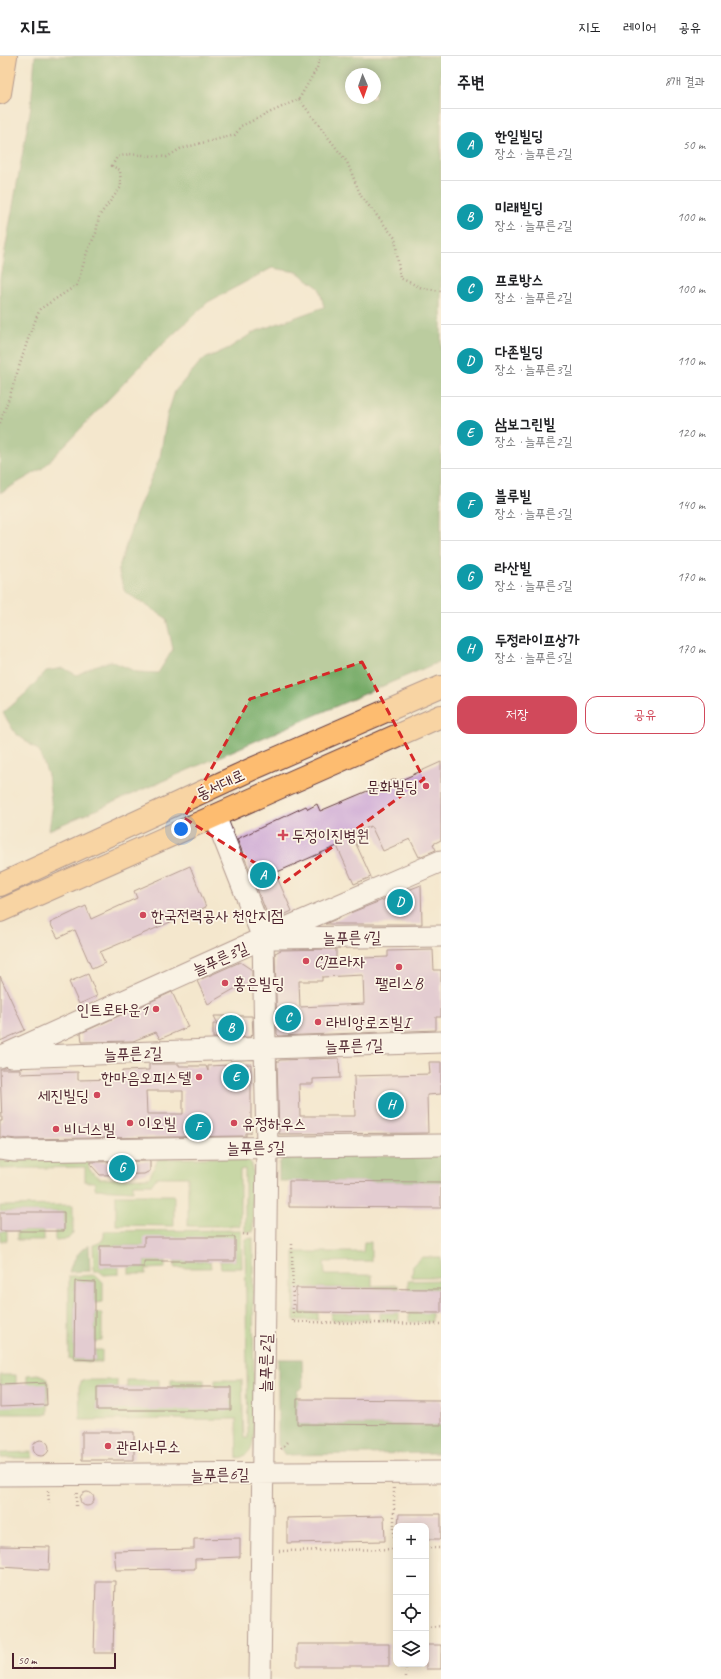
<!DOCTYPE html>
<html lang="ko">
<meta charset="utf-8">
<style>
body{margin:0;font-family:Caveat,"Poor Story",sans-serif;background:#f6f6f6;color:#202124}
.controls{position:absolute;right:12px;bottom:12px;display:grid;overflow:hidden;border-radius:8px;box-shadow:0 2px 10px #0003}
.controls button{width:36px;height:36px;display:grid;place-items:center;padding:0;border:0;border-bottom:1px solid #e0e0e0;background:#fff;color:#202124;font:20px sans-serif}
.compass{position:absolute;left:345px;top:12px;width:36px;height:36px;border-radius:50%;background:#fff;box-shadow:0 2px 10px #0003;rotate:178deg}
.scale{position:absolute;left:12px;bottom:10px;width:104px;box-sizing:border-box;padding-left:4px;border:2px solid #4a1f2b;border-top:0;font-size:11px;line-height:14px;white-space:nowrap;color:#4a1f2b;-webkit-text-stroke:3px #fcf5e5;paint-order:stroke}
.you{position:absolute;left:181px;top:773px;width:14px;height:14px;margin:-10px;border:3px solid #fff;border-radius:50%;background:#1a73e8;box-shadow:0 0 0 6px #1a73e833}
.badge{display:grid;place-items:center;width:26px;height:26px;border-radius:50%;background:#d1495b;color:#fff;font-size:13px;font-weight:700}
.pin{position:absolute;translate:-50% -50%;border:2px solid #fff;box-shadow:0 1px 4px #0006}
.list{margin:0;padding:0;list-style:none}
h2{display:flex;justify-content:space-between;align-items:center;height:52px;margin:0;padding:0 16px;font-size:17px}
h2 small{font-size:13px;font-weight:400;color:#757577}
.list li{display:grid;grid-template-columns:26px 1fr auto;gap:12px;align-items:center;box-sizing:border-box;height:72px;padding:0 16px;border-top:1px solid #e0e0e0}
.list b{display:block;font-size:15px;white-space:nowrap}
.list p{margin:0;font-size:13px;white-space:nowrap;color:#757577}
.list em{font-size:13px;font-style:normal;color:#757577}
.actions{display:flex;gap:8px;padding:12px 16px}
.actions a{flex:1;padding:9px 0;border:1px solid #d1495b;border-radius:12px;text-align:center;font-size:14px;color:#d1495b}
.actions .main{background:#d1495b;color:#fff}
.icon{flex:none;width:22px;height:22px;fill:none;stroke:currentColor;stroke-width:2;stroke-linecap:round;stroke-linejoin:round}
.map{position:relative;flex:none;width:441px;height:1623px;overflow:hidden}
header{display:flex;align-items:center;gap:24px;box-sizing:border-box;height:56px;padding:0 20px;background:#fff;border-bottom:1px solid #e0e0e0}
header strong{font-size:19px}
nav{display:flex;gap:22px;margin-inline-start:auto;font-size:14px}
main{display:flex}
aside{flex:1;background:#fff}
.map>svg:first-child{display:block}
.green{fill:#92c475;stroke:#6e7250}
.forest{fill:#75aa66;stroke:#606448;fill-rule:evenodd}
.building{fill:#cfabd6;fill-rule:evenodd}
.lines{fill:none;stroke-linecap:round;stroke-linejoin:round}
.minor-casing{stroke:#643d43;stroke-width:23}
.major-casing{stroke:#643d43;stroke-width:24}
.path{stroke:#643d43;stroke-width:2.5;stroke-dasharray:1 3;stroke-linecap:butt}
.minor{stroke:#fff;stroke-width:21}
.major{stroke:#fdbc6f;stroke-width:22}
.marked{fill:none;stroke:#d62828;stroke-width:3;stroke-dasharray:8 5;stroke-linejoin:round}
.poi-dot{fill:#d1495b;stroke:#fcf5e5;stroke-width:1.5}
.labels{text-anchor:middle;stroke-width:3.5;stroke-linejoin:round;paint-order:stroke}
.street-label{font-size:16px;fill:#4a1f2b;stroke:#fcf5e5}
.poi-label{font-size:16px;fill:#4a1f2b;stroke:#fcf5e5;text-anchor:start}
</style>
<header>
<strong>지도</strong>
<nav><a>지도</a><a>레이어</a><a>공유</a></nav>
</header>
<main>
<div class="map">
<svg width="441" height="1623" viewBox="0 0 441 1623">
<rect width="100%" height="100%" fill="#fcf5e5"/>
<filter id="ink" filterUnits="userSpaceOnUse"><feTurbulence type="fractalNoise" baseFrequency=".025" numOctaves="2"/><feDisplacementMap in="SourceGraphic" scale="8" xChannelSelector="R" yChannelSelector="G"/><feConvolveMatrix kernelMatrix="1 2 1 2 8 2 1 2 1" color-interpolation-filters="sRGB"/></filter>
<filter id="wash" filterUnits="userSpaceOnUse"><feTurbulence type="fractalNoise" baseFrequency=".012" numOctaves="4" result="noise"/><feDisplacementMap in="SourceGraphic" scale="16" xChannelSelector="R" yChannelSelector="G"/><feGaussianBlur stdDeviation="0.9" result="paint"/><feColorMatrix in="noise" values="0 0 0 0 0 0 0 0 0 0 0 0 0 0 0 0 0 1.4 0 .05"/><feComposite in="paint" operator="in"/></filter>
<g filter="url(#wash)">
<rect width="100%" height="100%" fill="#f4e7cd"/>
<path class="green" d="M244,1101L252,1108L253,1176H245V1113L240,1114V1170H188V1121H157L152,1128H133V1135L95,1133V1126H85V1111L0,1113V1105L88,1102L89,1113L101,1123L149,1122L158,1103Z
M116,1139H174V1170L116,1169Z
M73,1149V1177L68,1183L55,1184V1175H64V1156H0V1150Z
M241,1174L242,1212H221L220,1205H235V1182L144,1190H100V1211H119V1218L104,1219L99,1215H94L93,1189C101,1187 105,1184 104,1175Z
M0,1175H7V1185H0Z
M17,1175H44V1184H17Z
M253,1182L254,1377C253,1391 251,1398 237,1403L236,1363L80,1364L79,1331L82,1325L85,1324H117V1331H97V1354L215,1331V1324H242L244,1382H248L245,1183Z
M364,1186H371V1205L324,1206L325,1219H372V1230L398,1229L399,1265H380V1257H396V1232H297L296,1256L318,1257V1264H294V1196H363Z
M422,1201H441V1221H412L413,1209Z
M144,1205H165V1212L146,1213V1218H129V1211H144Z
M175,1205H210L211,1212H175Z
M96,1219L103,1226V1246L95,1247V1226H75L74,1303L95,1304V1294H102V1306H74L69,1303V1220Z
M441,1224V1233H412V1257H432V1266H409L408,1225Z
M95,1257H102V1285L95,1286Z
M331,1257H368L369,1264H331Z
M38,1318L46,1321L48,1324V1358H0V1351L27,1328V1319Z
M0,1319H16V1328L0,1329Z
M127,1324H159V1331H127Z
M171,1324H204V1331H171Z
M32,1396V1402H0V1397Z"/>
<path class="forest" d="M35,0H441V605L49,774L52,754L48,719L39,695L15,677L3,657L26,637L46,615L63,612L77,619L94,610L111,605L137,616L158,617L173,593L166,562L125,536L118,514L136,458L160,401L167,360L175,335L202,304L229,292L254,276L324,251L319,232L297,216L272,212L208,246L148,302L43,412L0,437V222L31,50ZM351,18H375V42H351Z
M441,1099V1126L279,1125V1107L285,1100Z
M89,1189L90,1215L69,1216C71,1207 81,1191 89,1189Z
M278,1303H302L303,1331L297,1335V1368L441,1369V1397L285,1399L278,1389Z"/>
<g id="blocks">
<path class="building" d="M441,706V784L433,788L436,794L419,801L410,783L383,795L371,770L352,779L371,821L354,828L337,790L275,817L292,855L277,862L266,855L237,783L306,750L308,753L317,748L320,755L396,723L397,726Z
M190,810L206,851L100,896L105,907L92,913L75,874L58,882L50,867L86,850L91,863L137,842L134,835Z
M421,829L422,868H325L355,855Z
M336,893V903L388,901V895L433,894L434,914H441V961H436V974L279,980L277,978L275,897L281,894ZM363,919L364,948L300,951L299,925H322V921Z
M240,906L252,914V929H241L208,948L197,925Z
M88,918L97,940L79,948L69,926Z
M0,920L25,974L0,985Z
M172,936L188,971L160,983L156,976L133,985L82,986L81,977Z
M214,960H252L253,978L250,981L213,982V968H218Z
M339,1002L340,1022L313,1023V1028H299L300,1060H355L354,1020L430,1018L429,1006H441V1038L427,1039L428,1077L279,1078L277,1006L280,1004Z
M149,1008H179V1010H206L208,1015V1010L251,1008V1077H246V1080L16,1083L0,1081V1065H2L0,1013H20V1018L78,1016V1024L116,1023V1020H122V1015L149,1014ZM146,1035H183V1058H147Z
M150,1105V1115L144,1118L100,1119L91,1109V1106Z
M289,1125L441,1126V1152L289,1151Z
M0,1156H64V1175H0Z
M144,1181H235V1205H144V1211H100V1190H144Z
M75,1225L95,1226V1304L74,1303Z
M296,1232L441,1233V1257L296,1256Z
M46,1327L47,1349L0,1351V1329Z
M97,1331H231V1354H97Z
M297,1343L441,1344V1369L297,1368Z
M82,1376H134V1404H82Z
M33 1392a8 8 0 1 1 16 0a8 8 0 1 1-16 0Z
M80 1443a7 7 0 1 1 14 0a7 7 0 1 1-14 0Z
M399,1458H441V1483H426V1470H398Z
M384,1460L385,1485L287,1487V1462Z
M240,1482V1501L195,1503V1513L116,1514L114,1495L194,1493V1483Z
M0,1490L50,1491L49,1514L0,1511Z
M96,1525H115L113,1597H94Z
M297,1588H389V1610H297Z
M426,1589H441V1613H426Z"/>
</g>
</g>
<g filter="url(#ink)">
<use href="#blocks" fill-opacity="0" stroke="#643d43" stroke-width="1"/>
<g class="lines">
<g class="minor-casing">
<path id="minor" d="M215,760L263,882L267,1091L260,1623
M274,882L441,880
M0,1001L263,882L441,805
M11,1001L441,986
M0,1093L15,1095L441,1089
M0,1419L441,1416"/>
</g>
<g class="major-casing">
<path id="major" d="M0,37L6,0
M0,829L252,713L441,631
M0,855L441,660"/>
</g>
<path class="path" d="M299,43L317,12L320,0
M0,367L11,336L29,280L40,253L77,229L87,196L96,177L99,160L121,131L120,114L112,110L117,101L129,98L167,101L180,93L198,88L235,79L241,70L299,43L347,106L361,140L395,182L400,222L422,232L441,235
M243,1178L250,1179
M292,1188L293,1266L441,1268
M281,1393L287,1386
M394,1432V1493L396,1504
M48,1435L49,1447
M76,1450L77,1434
M426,1492H441
M279,1495L396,1493
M426,1571L441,1570
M406,1608V1623"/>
<use href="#minor" class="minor"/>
<use href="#major" class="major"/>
</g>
</g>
<path d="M0 0H441V1623H0ZM362,606L424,723L285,826L184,762L250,643Z" fill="#f4e7cd" fill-opacity=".55" fill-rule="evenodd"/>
<path class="marked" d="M362,606L424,723L285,826L184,762L250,643Z"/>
<g class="poi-dot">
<circle cx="426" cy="730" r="4"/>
<path d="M281 773h4v4h4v4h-4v4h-4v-4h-4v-4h4z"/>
<circle cx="143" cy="859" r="4"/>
<circle cx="306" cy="905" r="4"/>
<circle cx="399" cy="911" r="4"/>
<circle cx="225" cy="927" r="4"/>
<circle cx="156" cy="953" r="4"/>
<circle cx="318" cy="966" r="4"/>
<circle cx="199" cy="1021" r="4"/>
<circle cx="97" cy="1039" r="4"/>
<circle cx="130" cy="1067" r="4"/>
<circle cx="234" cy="1067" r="4"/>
<circle cx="56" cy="1073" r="4"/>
<circle cx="108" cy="1390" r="4"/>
</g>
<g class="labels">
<g class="street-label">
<text transform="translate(220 728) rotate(-25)" y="6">동서대로</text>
<text transform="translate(352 881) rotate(-1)" y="6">늘푸른4길</text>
<text transform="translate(220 902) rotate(-24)" y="6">늘푸른3길</text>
<text transform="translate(354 989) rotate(-2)" y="6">늘푸른1길</text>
<text transform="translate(133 997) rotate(-2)" y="6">늘푸른2길</text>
<text transform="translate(256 1091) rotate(-1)" y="6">늘푸른5길</text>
<text transform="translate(265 1307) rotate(-89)" y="6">늘푸른2길</text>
<text transform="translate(220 1418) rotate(-1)" y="6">늘푸른6길</text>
</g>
<g class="poi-label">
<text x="418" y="736" text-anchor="end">문화빌딩</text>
<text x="292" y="785">두정이진병원</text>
<text x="151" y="865">한국전력공사 천안지점</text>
<text x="314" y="911">CJ프라자</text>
<text x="233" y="933">홍은빌딩</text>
<text x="399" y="933" text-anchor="middle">팰리스B</text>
<text x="148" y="959" text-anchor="end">인트로타운1</text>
<text x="326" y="972">라비앙로즈빌I</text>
<text x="191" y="1027" text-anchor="end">한마음오피스텔</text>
<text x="89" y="1045" text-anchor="end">세진빌딩</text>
<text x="138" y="1073">이오빌</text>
<text x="242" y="1073">유정하우스</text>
<text x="64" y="1079">비너스빌</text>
<text x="116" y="1396">관리사무소</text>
</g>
</g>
</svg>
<div class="controls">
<button>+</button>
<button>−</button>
<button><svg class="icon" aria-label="locate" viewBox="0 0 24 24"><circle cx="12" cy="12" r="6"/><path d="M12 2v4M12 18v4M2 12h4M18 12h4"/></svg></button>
<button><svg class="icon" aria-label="layers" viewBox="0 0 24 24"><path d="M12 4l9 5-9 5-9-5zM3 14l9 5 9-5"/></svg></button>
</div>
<svg class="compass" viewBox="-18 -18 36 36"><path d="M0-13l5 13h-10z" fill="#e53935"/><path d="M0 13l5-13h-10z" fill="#757577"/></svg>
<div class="scale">50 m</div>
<div class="you"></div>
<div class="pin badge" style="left:263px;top:819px;background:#0f9aa8">A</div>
<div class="pin badge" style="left:231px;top:972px;background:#0f9aa8">B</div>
<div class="pin badge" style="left:288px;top:962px;background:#0f9aa8">C</div>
<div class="pin badge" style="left:400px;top:846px;background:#0f9aa8">D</div>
<div class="pin badge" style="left:236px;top:1021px;background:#0f9aa8">E</div>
<div class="pin badge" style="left:198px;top:1071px;background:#0f9aa8">F</div>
<div class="pin badge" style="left:122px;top:1112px;background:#0f9aa8">G</div>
<div class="pin badge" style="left:391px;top:1049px;background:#0f9aa8">H</div>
</div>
<aside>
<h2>주변<small>8개 결과</small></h2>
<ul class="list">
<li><span class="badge" style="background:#0f9aa8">A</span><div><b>한일빌딩</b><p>장소 · 늘푸른2길</p></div><em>50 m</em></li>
<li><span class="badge" style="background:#0f9aa8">B</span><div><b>미래빌딩</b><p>장소 · 늘푸른2길</p></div><em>100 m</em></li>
<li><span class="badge" style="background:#0f9aa8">C</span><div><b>프로방스</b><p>장소 · 늘푸른2길</p></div><em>100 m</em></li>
<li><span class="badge" style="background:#0f9aa8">D</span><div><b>다존빌딩</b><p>장소 · 늘푸른3길</p></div><em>110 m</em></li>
<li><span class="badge" style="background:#0f9aa8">E</span><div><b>삼보그린빌</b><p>장소 · 늘푸른2길</p></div><em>120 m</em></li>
<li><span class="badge" style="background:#0f9aa8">F</span><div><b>블루빌</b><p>장소 · 늘푸른5길</p></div><em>140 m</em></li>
<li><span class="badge" style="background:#0f9aa8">G</span><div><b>라산빌</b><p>장소 · 늘푸른5길</p></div><em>170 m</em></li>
<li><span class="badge" style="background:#0f9aa8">H</span><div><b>두정라이프상가</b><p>장소 · 늘푸른5길</p></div><em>170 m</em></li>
</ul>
<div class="actions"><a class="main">저장</a><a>공유</a></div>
</aside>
</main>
